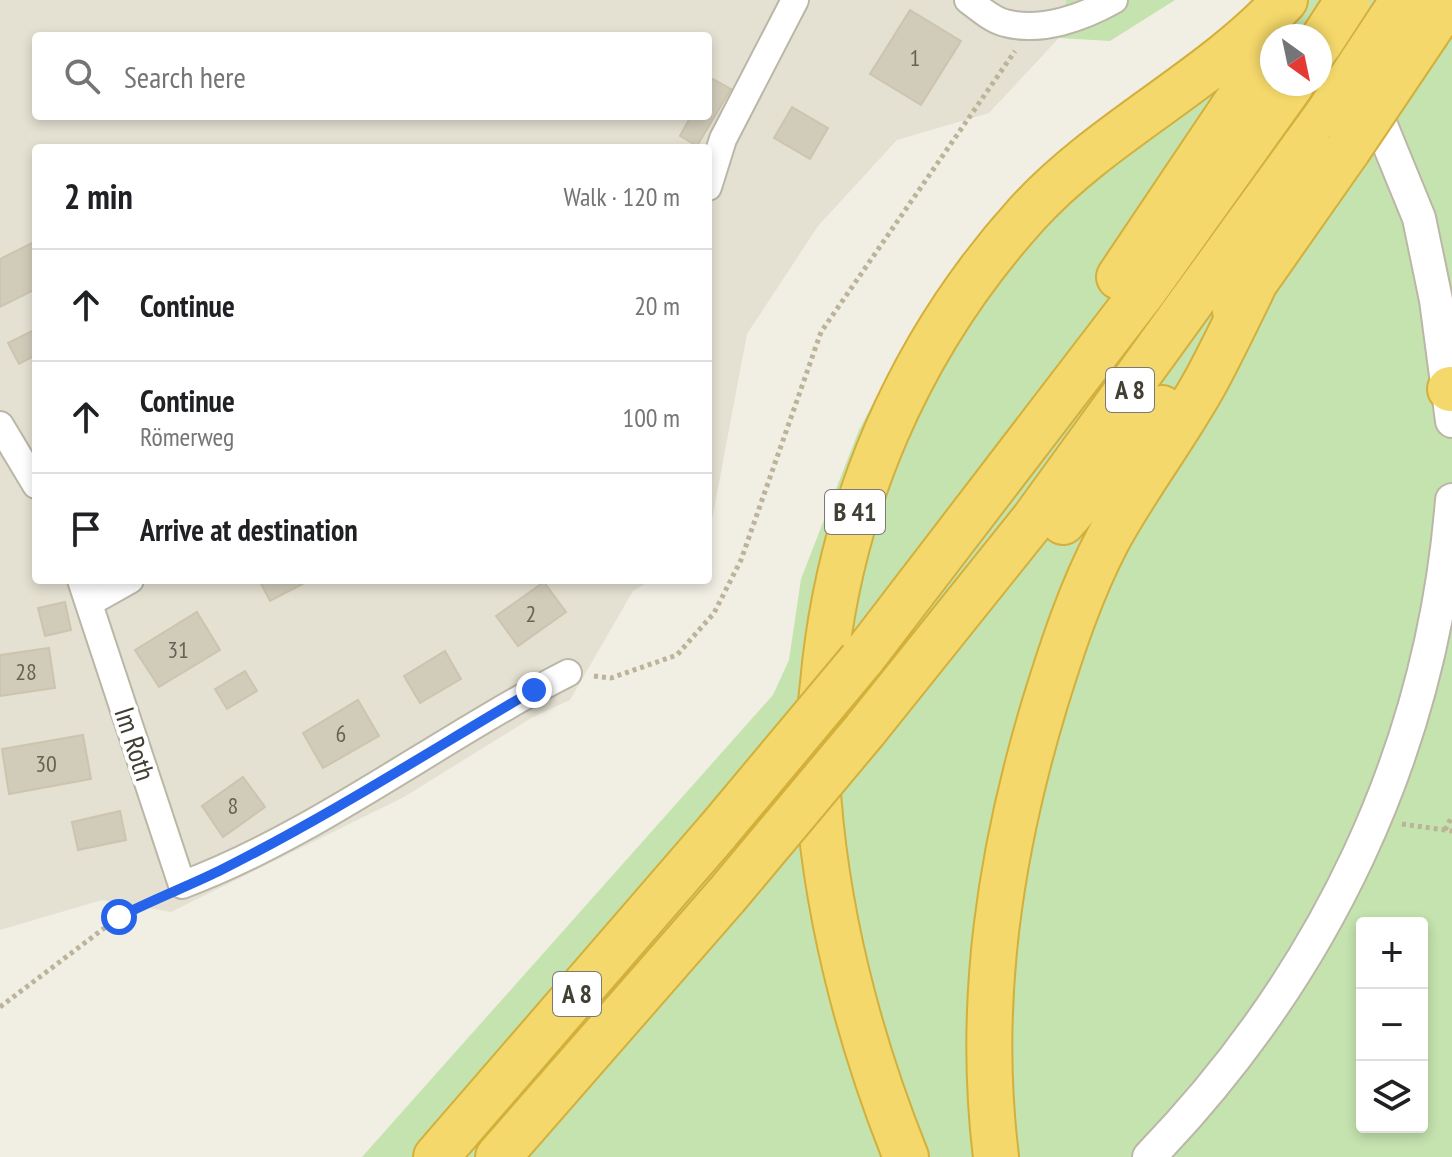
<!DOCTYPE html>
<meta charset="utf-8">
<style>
body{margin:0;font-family:"PT Sans Narrow",sans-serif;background:#f6f6f6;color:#202124}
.controls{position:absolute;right:24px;bottom:24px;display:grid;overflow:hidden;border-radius:8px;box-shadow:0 4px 12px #0003}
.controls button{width:72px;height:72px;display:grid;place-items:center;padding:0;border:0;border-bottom:2px solid #e0e0e0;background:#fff;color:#202124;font:40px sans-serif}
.compass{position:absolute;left:1260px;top:24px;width:72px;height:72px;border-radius:50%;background:#fff;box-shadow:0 4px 12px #0003;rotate:147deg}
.stop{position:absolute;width:24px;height:24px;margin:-18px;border:6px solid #2563eb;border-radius:50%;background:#fff}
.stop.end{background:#2563eb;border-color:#fff;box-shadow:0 2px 8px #0008}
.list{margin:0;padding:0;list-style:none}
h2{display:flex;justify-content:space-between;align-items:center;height:104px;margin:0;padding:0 32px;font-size:34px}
h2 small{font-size:26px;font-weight:400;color:#757577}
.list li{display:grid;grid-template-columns:52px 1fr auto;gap:24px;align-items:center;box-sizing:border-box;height:112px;padding:0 32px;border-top:2px solid #e0e0e0}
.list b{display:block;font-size:30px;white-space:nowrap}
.list p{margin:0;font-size:26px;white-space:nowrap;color:#757577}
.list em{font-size:26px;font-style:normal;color:#757577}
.icon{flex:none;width:44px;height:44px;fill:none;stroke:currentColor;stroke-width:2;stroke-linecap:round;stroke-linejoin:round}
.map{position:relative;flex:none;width:1452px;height:1157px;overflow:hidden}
.search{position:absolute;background:#fff;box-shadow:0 4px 12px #0003;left:32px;top:32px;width:680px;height:88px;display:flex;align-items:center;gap:20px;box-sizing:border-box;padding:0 28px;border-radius:8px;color:#757577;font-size:30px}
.panel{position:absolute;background:#fff;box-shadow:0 4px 12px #0003;left:32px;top:144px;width:680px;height:440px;border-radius:8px}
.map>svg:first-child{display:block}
.residential{fill:#e4e1d2;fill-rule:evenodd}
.green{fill:#c4e3ae;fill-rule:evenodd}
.building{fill:#d1cbba;stroke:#ccc4ae;stroke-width:2}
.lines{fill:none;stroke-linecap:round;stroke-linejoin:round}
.minor-casing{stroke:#bbb7a7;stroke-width:30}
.tertiary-casing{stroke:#bbb7a7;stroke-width:36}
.motorway-casing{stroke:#d3af3c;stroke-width:48}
.path{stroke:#bcb499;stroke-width:5;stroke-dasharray:4 4;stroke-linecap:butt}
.minor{stroke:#fff;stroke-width:26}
.tertiary{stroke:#fff;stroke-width:32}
.motorway{stroke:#f4d86b;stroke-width:44}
.motorway-bridge-casing{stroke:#d3af3c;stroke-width:48;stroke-linecap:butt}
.motorway-bridge{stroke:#f4d86b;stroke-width:44}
.route{stroke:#2563eb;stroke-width:10}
.labels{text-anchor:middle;stroke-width:8;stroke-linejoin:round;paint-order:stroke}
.number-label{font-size:24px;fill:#666256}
.shield{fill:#fff;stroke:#7b7971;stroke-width:2}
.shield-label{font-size:26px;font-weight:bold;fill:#423f34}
.street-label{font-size:28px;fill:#423f34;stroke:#fff}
</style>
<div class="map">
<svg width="1452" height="1157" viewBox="0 0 1452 1157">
<rect width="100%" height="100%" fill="#f1eee4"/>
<path class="residential" d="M0,0H1066L1059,38L989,113L897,140L818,226L747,334L708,541V148H36V580H652L633,591L570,700L533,717L404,797L171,912L102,900L0,930ZM36,36H708V116H36Z"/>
<path class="green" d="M1066,0H1175L1110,41L1059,38Z
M1260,0H1452V1157H362L773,695L789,660L801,579L859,430L914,326L993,216L1085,133ZM1272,36H1320V84H1272ZM1362,923H1422V1127H1362Z"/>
<path class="building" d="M910,10L961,41L921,105L870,74Z
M713,79L731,89L697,146L680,136L691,116H708V87Z
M792,107L828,128L810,159L774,138Z
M36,241V289L0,307V259Z
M36,329V355L19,364L8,343Z
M259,580H310L270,601Z
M544,582L566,612L518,646L496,616Z
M65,602L71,630L45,636L38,608Z
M197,612L220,650L159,687L135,650Z
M49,648L55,688L0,696V655Z
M445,651L461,679L420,703L404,676Z
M245,671L257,691L227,709L215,689Z
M358,700L379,736L323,768L303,733Z
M83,735L91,779L9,794L2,749Z
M243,777L265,807L223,837L202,806Z
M120,811L126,840L78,850L72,822Z"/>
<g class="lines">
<g class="minor-casing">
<path id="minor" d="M968,0C979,8 992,20 1005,23C1041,33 1084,17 1114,0
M708,187L723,139L795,0
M0,425L36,485
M81,580L182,885C314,836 440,738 568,673
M89,603L130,580"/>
</g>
<g class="tertiary-casing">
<path id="tertiary" d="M1369,96L1419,218L1436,300L1452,421
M1149,1157C1324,976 1432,752 1452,500"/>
</g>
<g class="motorway-casing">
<path id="motorway" d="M1428,31L1449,0
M1119,277L1272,49
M1235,311L1348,150
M1450,389H1452
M1063,522L1162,408
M861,660L1146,288L1292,84
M865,730L1034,519L1327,115
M436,1157L718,831
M498,1157L726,896
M906,1157C858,1038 824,906 817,777C815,747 820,714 823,683C839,508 908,346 1026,215C1102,131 1209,83 1285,0
M996,1157C977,1002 1000,852 1045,703C1062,648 1081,590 1108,539C1138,484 1177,434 1207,379C1223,349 1238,318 1253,287"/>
</g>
<path class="path" d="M594,676L611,678L677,655L714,613L741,560L821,332L1015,51
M1402,824L1452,831
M1445,830L1452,816
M0,1007L119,917L159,896"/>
<use href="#minor" class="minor"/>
<use href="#tertiary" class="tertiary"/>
<use href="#motorway" class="motorway"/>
<g class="motorway-bridge-casing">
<path id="motorway-bridge" d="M1320,43L1348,0
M1327,115L1403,0
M1348,150L1428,31
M718,831L861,660
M726,896L865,730"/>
</g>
<use href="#motorway-bridge" class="motorway-bridge"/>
</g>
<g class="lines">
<path class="route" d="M119,917C152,900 186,887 219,871C327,817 430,751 534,690"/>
</g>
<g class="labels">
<g class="number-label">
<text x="915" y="66">1</text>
<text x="531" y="622">2</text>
<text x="178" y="658">31</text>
<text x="26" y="680">28</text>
<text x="341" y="742">6</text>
<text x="46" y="772">30</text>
<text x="233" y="814">8</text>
</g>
<g class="shield">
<rect x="1106" y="368" width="48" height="44" rx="6"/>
<rect x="825" y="490" width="60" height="44" rx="6"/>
<rect x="553" y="972" width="48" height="44" rx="6"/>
</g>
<g class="shield-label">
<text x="1130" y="399">A 8</text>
<text x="855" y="521">B 41</text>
<text x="577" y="1003">A 8</text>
</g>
<g class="street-label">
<text transform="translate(135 744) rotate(72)" y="10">Im Roth</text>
</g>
</g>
</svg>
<div class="controls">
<button>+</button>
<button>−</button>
<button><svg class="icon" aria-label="layers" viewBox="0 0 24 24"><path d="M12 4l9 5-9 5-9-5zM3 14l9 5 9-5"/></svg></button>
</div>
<svg class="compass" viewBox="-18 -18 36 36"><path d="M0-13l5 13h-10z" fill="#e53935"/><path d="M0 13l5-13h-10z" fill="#757577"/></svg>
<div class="stop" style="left:119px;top:917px"></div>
<div class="stop end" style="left:534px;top:690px"></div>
<div class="search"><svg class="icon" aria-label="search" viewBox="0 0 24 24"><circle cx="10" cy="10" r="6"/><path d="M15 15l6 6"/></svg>Search here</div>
<section class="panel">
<h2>2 min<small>Walk · 120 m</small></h2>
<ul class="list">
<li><svg class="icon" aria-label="ahead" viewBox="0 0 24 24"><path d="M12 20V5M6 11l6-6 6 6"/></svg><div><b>Continue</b></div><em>20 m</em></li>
<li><svg class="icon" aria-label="ahead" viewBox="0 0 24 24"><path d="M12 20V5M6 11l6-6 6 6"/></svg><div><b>Continue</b><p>Römerweg</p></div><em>100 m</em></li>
<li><svg class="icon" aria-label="arrive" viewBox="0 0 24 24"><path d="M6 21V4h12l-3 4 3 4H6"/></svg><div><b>Arrive at destination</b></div></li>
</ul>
</section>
</div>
